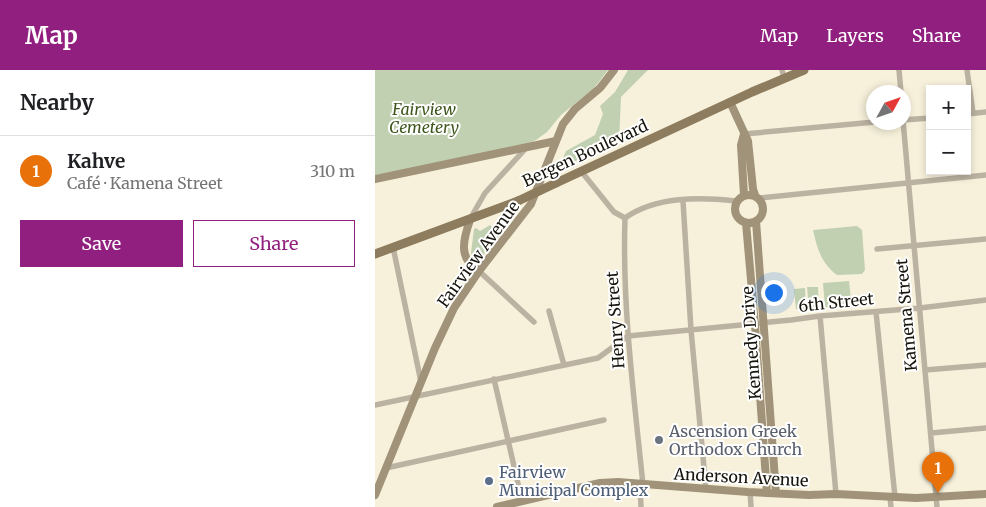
<!DOCTYPE html>
<meta charset="utf-8">
<style>
body{margin:0;font-family:Merriweather,serif;background:#f6f6f6;color:#202124}
.controls{position:absolute;right:15px;top:15px;display:grid;overflow:hidden;border-radius:0px;box-shadow:0 2px 8px #0003}
.controls button{width:45px;height:45px;display:grid;place-items:center;padding:0;border:0;border-bottom:1px solid #e0e0e0;background:#fff;color:#202124;font:25px sans-serif}
.compass{position:absolute;left:491px;top:15px;width:45px;height:45px;border-radius:50%;background:#fff;box-shadow:0 2px 8px #0003;rotate:50deg}
.you{position:absolute;left:398px;top:222px;width:18px;height:18px;margin:-12px;border:4px solid #fff;border-radius:50%;background:#1a73e8;box-shadow:0 0 0 8px #1a73e833}
.badge{display:grid;place-items:center;width:32px;height:32px;border-radius:50%;background:#911f7f;color:#fff;font-size:16px;font-weight:700}
.pin{position:absolute;translate:-50% -41px;filter:drop-shadow(0 1px 2px #0008)}
.pin::after{content:'';position:absolute;top:26px;width:18px;height:15px;background:inherit;clip-path:polygon(0 0,100% 0,50% 100%)}
.list{margin:0;padding:0;list-style:none}
h2{display:flex;justify-content:space-between;align-items:center;height:65px;margin:0;padding:0 20px;font-size:21px}
h2 small{font-size:16px;font-weight:400;color:#757577}
.list li{display:grid;grid-template-columns:32px 1fr auto;gap:15px;align-items:center;box-sizing:border-box;height:70px;padding:0 20px;border-top:1px solid #e0e0e0}
.list b{display:block;font-size:19px;white-space:nowrap}
.list p{margin:0;font-size:16px;white-space:nowrap;color:#757577}
.list em{font-size:16px;font-style:normal;color:#757577}
.actions{display:flex;gap:10px;padding:15px 20px}
.actions a{flex:1;padding:11px 0;border:1px solid #911f7f;border-radius:0px;text-align:center;font-size:18px;color:#911f7f}
.actions .main{background:#911f7f;color:#fff}
.map{position:relative;flex:none;width:611px;height:437px;overflow:hidden}
header{display:flex;align-items:center;gap:30px;box-sizing:border-box;height:70px;padding:0 25px;background:#911f7f;color:#fff}
header strong{font-size:24px}
nav{display:flex;gap:28px;margin-inline-start:auto;font-size:18px}
main{display:flex}
aside{flex:1;background:#fff}
.map>svg:first-child{display:block}
.green{fill:#c1d0b1}
.lines{fill:none;stroke-linecap:round;stroke-linejoin:round}
.street{stroke:#bbb2a1;stroke-width:5.5}
.secondary{stroke:#a1937a;stroke-width:8}
.primary{stroke:#8d7c5e;stroke-width:9}
.primary-bridge{stroke:#8d7c5e;stroke-width:9}
.worship-dot{fill:#6b7280;stroke:#fff;stroke-width:2}
.service-dot{fill:#5c6f8a;stroke:#fff;stroke-width:2}
.labels{text-anchor:middle;stroke-width:4;stroke-linejoin:round;paint-order:stroke}
.park-label{font-size:16px;font-style:italic;fill:#3e551c;stroke:#fff}
.street-label{font-size:16px;fill:#16140c;stroke:#fff}
.worship-label{font-size:16px;fill:#5b616d;stroke:#fff;text-anchor:start}
.service-label{font-size:16px;fill:#4e5e75;stroke:#fff;text-anchor:start}
</style>
<header>
<strong>Map</strong>
<nav><a>Map</a><a>Layers</a><a>Share</a></nav>
</header>
<main>
<aside>
<h2>Nearby<small></small></h2>
<ul class="list">
<li><span class="badge" style="background:#e8710a">1</span><div><b>Kahve</b><p>Café · Kamena Street</p></div><em>310 m</em></li>
</ul>
<div class="actions"><a class="main">Save</a><a>Share</a></div>
</aside>
<div class="map">
<svg width="611" height="437" viewBox="0 0 611 437">
<rect width="100%" height="100%" fill="#f7f1db"/>
<path class="green" d="M0,0H233L219,18L186,45L172,62L161,70L146,77L0,107Z
M253,0H273L246,27L244,71L183,99L191,81L220,65L228,44L225,36L240,22Z
M115,155L125,165L106,188L99,189L96,183L99,159L101,158L105,161Z
M482,156L487,160L490,200L487,204L462,205C446,193 442,178 438,160Z
M474,211L477,238L457,239L456,238L450,237L448,213Z
M432,217H443L444,238H434Z
M430,218L431,239H421L419,219Z"/>
<g class="lines">
<path class="street" d="M407,0L409,8
M524,0L526,22
M592,0L598,43
M592,44L611,42
M528,50L562,437
M528,50L555,48
M369,64L500,52
M206,101L239,142L250,148C247,237 259,326 268,415
M384,128L611,105
M308,131L316,260L331,419
M250,148C281,126 325,127 361,131
M95,149L110,123L152,77
M18,177L46,312
M502,179L611,169
M104,201L159,252
M174,241L189,295
M501,242L520,427
M445,246L461,424
M550,300L611,295
M119,309L147,431
M0,335L223,288L253,266L416,250L445,246L545,238L611,230
M556,363L611,358
M11,398L229,350
M265,414L266,437
M375,422L376,437
M515,427L516,437"/>
<path class="secondary" d="M355,32L373,71L378,119L380,125
M369,64L366,75L369,125
M0,109L181,71
M360 139a14 14 0 1 1 28 0a14 14 0 1 1-28 0Z
M95,150C88,170 83,189 104,201
M381,151L401,423
M371,153L380,255L392,423
M0,425L60,278L79,238L104,201L156,134L188,54L200,39L225,18L239,0
M122,437L225,413L243,412L373,422L434,425L461,424L541,428L611,424"/>
<path class="primary" d="M181,113L377,22L429,0
M0,184L143,131"/>
<path class="primary-bridge" d="M143,131L181,113"/>
</g>
<circle class="worship-dot" cx="284" cy="370" r="5"/>
<circle class="service-dot" cx="114" cy="411" r="5"/>
<g class="labels">
<g class="park-label">
<text x="49" y="45">Fairview<tspan x="49" dy="18">Cemetery</tspan></text>
</g>
<g class="street-label">
<text transform="translate(210 83) rotate(-25)" y="6">Bergen Boulevard</text>
<text transform="translate(103 184) rotate(-54)" y="6">Fairview Avenue</text>
<text transform="translate(461 232) rotate(-6)" y="6">6th Street</text>
<text transform="translate(531 245) rotate(-95)" y="6">Kamena Street</text>
<text transform="translate(240 250) rotate(-94)" y="6">Henry Street</text>
<text transform="translate(376 273) rotate(-94)" y="6">Kennedy Drive</text>
<text transform="translate(366 407) rotate(3)" y="6">Anderson Avenue</text>
</g>
<g class="worship-label">
<text x="294" y="367">Ascension Greek<tspan x="294" dy="18">Orthodox Church</tspan></text>
</g>
<g class="service-label">
<text x="124" y="408">Fairview<tspan x="124" dy="18">Municipal Complex</tspan></text>
</g>
</g>
</svg>
<div class="controls">
<button>+</button>
<button>−</button>
</div>
<svg class="compass" viewBox="-18 -18 36 36"><path d="M0-13l5 13h-10z" fill="#e53935"/><path d="M0 13l5-13h-10z" fill="#757577"/></svg>
<div class="you"></div>
<div class="pin badge" style="left:563px;top:423px;background:#e8710a">1</div>
</div>
</main>
